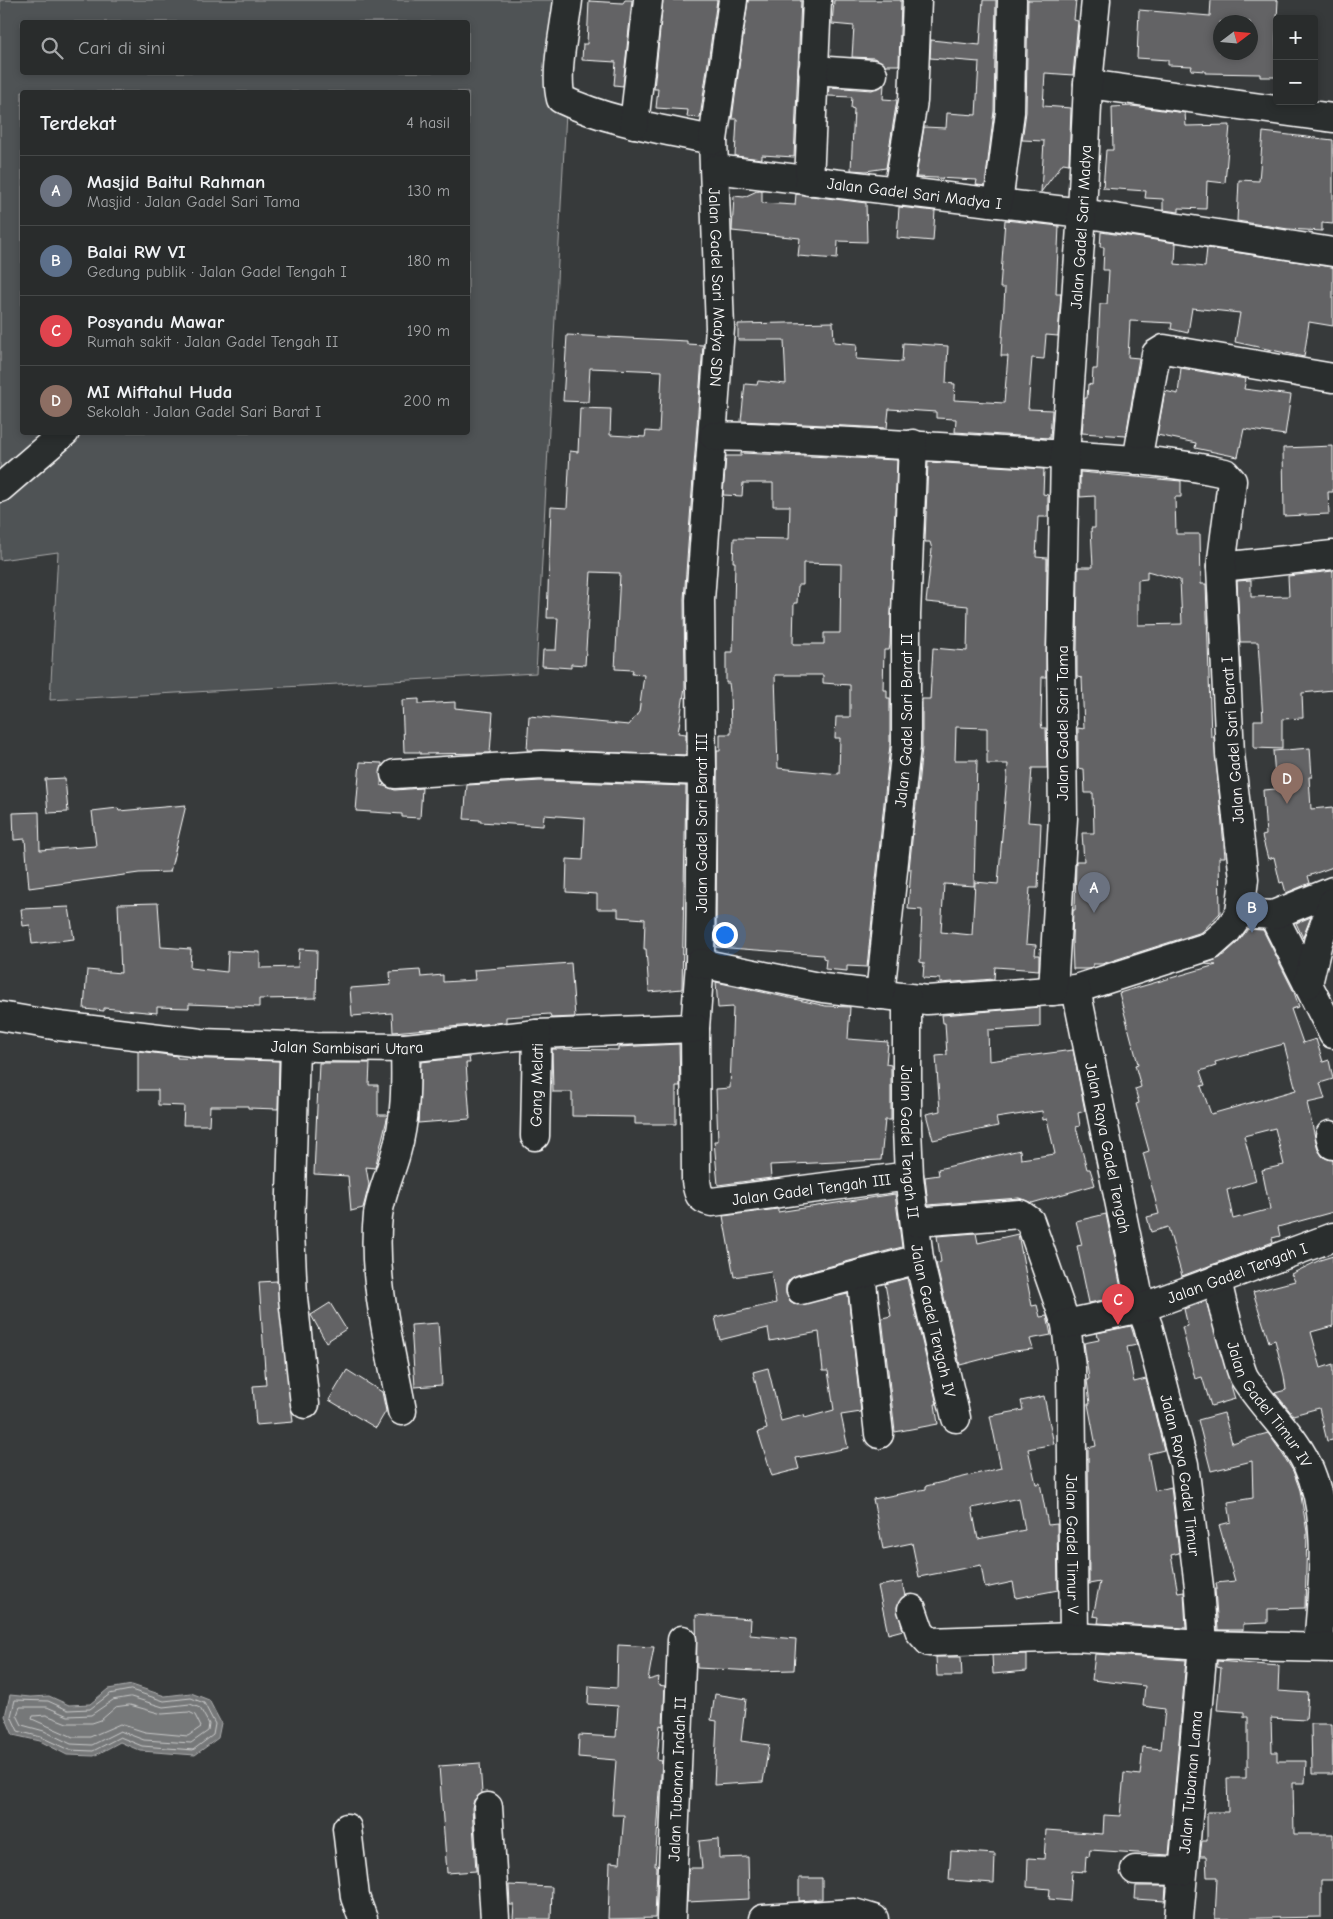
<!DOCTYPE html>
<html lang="id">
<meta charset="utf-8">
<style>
body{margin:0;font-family:"Comic Neue",sans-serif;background:#313434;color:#f1f3f6}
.controls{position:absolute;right:15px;top:15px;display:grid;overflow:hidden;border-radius:5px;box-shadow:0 2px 8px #0003}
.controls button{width:45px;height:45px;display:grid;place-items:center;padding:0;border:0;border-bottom:1px solid #454848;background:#292c2c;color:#f1f3f6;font:25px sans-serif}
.compass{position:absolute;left:1213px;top:15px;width:45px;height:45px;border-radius:50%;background:#292c2c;box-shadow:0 2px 8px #0003;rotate:74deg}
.you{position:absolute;left:724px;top:934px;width:18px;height:18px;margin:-12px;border:4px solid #fff;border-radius:50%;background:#1a73e8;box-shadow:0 0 0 8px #1a73e833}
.badge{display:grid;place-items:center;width:32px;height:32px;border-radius:50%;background:#ffd166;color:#fff;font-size:16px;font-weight:700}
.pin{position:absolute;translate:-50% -41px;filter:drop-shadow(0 1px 2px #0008)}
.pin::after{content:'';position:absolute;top:26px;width:18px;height:15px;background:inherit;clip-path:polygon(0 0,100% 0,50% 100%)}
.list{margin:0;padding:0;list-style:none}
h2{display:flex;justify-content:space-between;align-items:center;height:65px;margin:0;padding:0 20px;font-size:21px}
h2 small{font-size:16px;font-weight:400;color:#a5a7a9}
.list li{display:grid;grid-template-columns:32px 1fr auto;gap:15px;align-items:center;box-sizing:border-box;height:70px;padding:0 20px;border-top:1px solid #454848}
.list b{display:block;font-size:19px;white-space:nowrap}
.list p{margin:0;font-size:16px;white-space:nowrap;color:#a5a7a9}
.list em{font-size:16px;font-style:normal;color:#a5a7a9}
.icon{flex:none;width:28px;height:28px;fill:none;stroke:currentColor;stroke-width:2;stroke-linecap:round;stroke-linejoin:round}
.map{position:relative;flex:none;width:1333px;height:1919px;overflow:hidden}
.search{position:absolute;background:#292c2c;box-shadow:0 2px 8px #0003;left:20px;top:20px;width:450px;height:55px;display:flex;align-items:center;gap:12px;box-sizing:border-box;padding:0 18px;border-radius:5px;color:#a5a7a9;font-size:19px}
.panel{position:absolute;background:#292c2c;box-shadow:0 2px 8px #0003;left:20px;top:90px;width:450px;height:345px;border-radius:5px}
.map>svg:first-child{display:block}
.green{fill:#505354;stroke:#a8a9aa;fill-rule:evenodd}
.water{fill:#767879;stroke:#adaeaf}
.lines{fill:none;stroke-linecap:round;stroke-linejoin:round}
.shore{stroke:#c8c9c9;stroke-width:1}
.building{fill:#636465;stroke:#fff;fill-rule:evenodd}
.minor-casing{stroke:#fff;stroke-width:31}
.minor{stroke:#2a2d2e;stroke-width:28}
.labels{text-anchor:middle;stroke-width:5;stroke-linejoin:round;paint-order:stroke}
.street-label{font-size:16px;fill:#fff;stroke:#2a2d2e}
</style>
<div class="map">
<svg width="1333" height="1919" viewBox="0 0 1333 1919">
<rect width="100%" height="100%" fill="#373a3b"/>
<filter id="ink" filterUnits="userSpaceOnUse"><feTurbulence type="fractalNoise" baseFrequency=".02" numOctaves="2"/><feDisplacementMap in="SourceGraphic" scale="10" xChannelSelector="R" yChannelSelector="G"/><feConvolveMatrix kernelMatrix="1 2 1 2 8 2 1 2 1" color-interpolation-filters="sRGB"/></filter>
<g filter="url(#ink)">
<path class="green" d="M0,0H572L536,673L50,700L58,552L0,560ZM22,22H468V72H22ZM22,92H468V432H22Z"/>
<path class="water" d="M132,1685L165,1696L191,1693L209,1700L221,1723L218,1738L195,1755L141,1751L120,1742L94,1756L67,1755L40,1741L13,1735L5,1716L10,1695L30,1697L49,1696L69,1705L90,1704L108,1689Z"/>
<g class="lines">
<path class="shore" d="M131,1690L164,1701L191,1698L204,1703L215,1724L213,1735L193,1750L142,1746L120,1737L93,1751L69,1750L41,1737L18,1731L11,1716L15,1700L48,1701L68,1710L90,1709L110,1694Z
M131,1697L163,1707L190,1704L200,1708L209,1724L208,1731L191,1743L144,1740L120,1731L92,1745L71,1744L44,1731L22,1725L17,1715L20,1707H47L68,1716L91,1715L113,1700Z
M130,1705L162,1714L189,1712L195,1715L201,1727L188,1736L145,1732L120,1724L90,1737H73L32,1719L33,1716L46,1715L67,1723H92L101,1720L116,1707Z"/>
</g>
<path class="building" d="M625,0H632L623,86L614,85L616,62L582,60L583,44H587L589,1L623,3Z
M663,0H717L700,118L687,117L688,110L656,108L658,89H654Z
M748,0H801L794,157L762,155V159L735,156L737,119H732Z
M834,0H901L899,65H885L874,58L852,57L854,26L832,24Z
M983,0H996L994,111L985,186L976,185L977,180L916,177L924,127L946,128L947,113L976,115L979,62L930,58L931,40L980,45Z
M1028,0H1076L1074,20L1078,21L1073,75L1045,73L1043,106L1071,108L1069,164L1063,163L1041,192L1044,141L1022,140L1026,112Z
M1211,0H1278L1276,39L1277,77H1260V74L1205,73V71L1191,70L1192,66L1168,65V60L1137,58L1139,10L1210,16ZM1220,22H1250V52H1220Z
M884,84L883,99L897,100L886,168L866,171L851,170L854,109L851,108L852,97L828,96L829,87L872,90Z
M1132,106L1185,113L1186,126L1230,125L1225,183L1207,181L1206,209L1179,208V212L1163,210V199L1145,198L1146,191L1103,188L1106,150H1113L1112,107Z
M1263,132L1333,140V224L1322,223V231L1288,229L1237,221L1239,180L1259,181Z
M759,190H762V203L795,205L796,194L866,203L867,242L838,241L837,259L798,256L800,238L732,231L734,196L744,197Z
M899,207L935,211L933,241L897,238Z
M1005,220L1059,226L1056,294H1061L1058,336L1046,335L1044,359L1032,358L1028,409L1052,410L1050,438L955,432L956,419L936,418V412L889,409L887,428L741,421L745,384L757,385L758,381L786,384L784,340H738V324L833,322L834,342L857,344L856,359L902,362L903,343L948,346L946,383L955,384L954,400L1004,403L1008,356H1001L1005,288H1000Z
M1101,232L1176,243L1175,264L1205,267L1207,248L1333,267V326L1309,322L1304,357L1235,342L1240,313L1192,308L1188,333L1171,329L1172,323L1130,321L1128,357L1139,358L1126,436L1082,433L1085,398H1087L1088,384L1092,385L1093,369H1097L1100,304H1107L1109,270H1103L1104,247H1100Z
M567,335L687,341V344L703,345L684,599L685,687L678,733L686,734V755L527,750L529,716L629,725L639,712L644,675L632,674L633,670L615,669L620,573L591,572L585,665L571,664V668L542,666L543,650H556L558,618H547L551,507L567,508L570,451L578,452L580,408L611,409L610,435L645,437L646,431L659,432L662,371L590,368L588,402L563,401Z
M1181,368L1246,379L1244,389L1291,395L1285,435L1244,429L1238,457L1195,448L1196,443L1157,435L1165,391L1178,394Z
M1333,446V492H1328L1329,514L1284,516L1283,448Z
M741,453L897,460L890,645L889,650H884L883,690H887V698H890V745L867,967L847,966V971L825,969L826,959L823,958V955L716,947L717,751H720V734H731L730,691L729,683H726V652H733L735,562H733L734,538L789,539L790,506H773V483H743L742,496L723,495L726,456H741ZM803,563L841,564L840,633H824V644H793L794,603H797L798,585H803ZM775,675H823V683L850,685V717H836L835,738H840L839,774L778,768Z
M928,462L1044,469L1043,494L1048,495V517H1038L1036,557L1047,558L1046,677H1042L1041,722L1042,728H1046L1047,768H1032L1028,822L1041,823L1038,888H1030L1026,944L1036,945L1035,955H1039V970L995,967L994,979L940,983V979L923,978L924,963L920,962L922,910L908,909L911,869H909L922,748V699H930L933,648L967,651L968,606L926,602L932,549L930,542H925ZM956,727L987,728V764H1008L998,884L975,882L972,935L941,932L944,884L974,886L977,760H955Z
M1080,472L1181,481V497H1175L1176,534H1200L1201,584H1206L1211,737H1214L1225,857H1219L1220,913L1202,932L1102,964H1093V967L1089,969H1073L1072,941L1073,910H1075L1076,861H1084L1082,833H1094L1093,793H1085L1084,769L1078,768V728L1084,729L1082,678L1077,677V655L1078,567H1093L1091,528H1095V496L1080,497ZM1147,571L1180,580L1182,624L1138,625V580L1147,579Z
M1333,571V690L1302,693L1303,718L1282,719V749L1254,748V720H1263L1258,642H1240L1237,581L1251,580V597L1289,596L1288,576Z
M419,699V704L455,702V708L493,712L490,753L420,754V752H404L402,700Z
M1310,748L1312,777H1309L1311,809L1333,807V867L1308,876L1310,883L1286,893L1283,882L1280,883L1274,857L1268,859L1262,836L1266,835L1263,790L1276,789L1273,751Z
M360,762L382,763L381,785L395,790L422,788L420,818L402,817V814L356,811Z
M65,778L68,812L48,813L45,779Z
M542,781L686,786L682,989L649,992L646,949H644L645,919L618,917V909H597V894L566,892L567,859L583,860L585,818L544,815L543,826L480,822V820L464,819L467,785Z
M186,805L170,872L139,873L29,888L25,839L14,840L13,813L39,812L40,850L96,846L92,811L118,808L119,811Z
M158,903L161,947L191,949L190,968L227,972L228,951L260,952V968L298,967L299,949L317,950L316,998L259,999V1007L189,1004V1008L157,1007V1013L104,1008V1011L84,1009L87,970L121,973L118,904Z
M69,907L74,939L32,944L30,925L23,926L21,909Z
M1311,917L1303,937V938L1296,923Z
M1248,929L1263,930L1294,992L1299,1007L1291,1009L1303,1043L1316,1039L1323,1062L1329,1060L1333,1079L1320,1083L1325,1099L1307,1103L1318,1150L1323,1157L1333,1160V1212L1278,1227L1280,1236L1272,1238L1273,1242L1182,1276L1168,1227L1151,1232L1147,1217L1159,1214L1143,1153L1149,1151L1136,1104L1139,1103L1135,1089L1141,1087L1135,1065L1138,1064L1119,993L1216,965L1204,964L1220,958L1237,943ZM1284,1044L1296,1090L1211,1114L1201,1086L1205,1085L1200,1071L1216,1066L1215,1062ZM1275,1128L1284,1165L1262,1170L1270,1209L1233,1219L1227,1190L1256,1181L1244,1136Z
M571,963L575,1017L551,1018L550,1014L506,1017V1022L393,1032L392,1013L352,1016L350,988L391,985L390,972L420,970L421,977L443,975V982L475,980L474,970Z
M716,982L826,1006L850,1007L848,1039L888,1042L886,1064L891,1065V1120H885L881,1160L770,1165L771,1178L718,1185L714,1141H718L716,1089L730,1088L733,1007L718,1008Z
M1040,1007V1027L988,1030L989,1061L1073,1050L1085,1111L1078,1113L1080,1126L1076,1127L1087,1169H1090L1095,1185L1032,1203L1019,1198L928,1205L925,1177L939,1175L938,1169L1020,1150L1021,1159L1055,1154L1047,1119L1043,1120L1042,1111L996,1118L998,1126L933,1140L926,1114L940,1111L936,1056L947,1055L945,1023H943L942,1015Z
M679,1044L680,1086H676V1124H635V1117L572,1116V1092H553L552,1049L618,1050V1047Z
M138,1051L177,1056V1058L279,1061L278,1109L248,1108V1106H210L209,1125H183L184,1106L158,1105V1090H138Z
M469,1057L470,1063H466L470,1119L418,1123L421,1062Z
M319,1063H370L369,1085H378V1115H388L375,1168L366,1167L369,1185L363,1208L351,1211L348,1176L314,1174Z
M895,1194L902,1247L797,1275L790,1279L786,1285V1294L790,1301L797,1305L848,1294L861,1412L841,1415L848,1448L796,1458L799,1469L772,1476L758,1432L767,1429L753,1372L768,1368L781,1421L804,1415L805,1418L834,1410L828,1371H823L819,1332L770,1341L768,1328L720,1340L715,1317L776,1303L771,1271L734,1277L723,1216L778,1209V1212Z
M1106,1214L1122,1293L1117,1294V1297L1089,1303L1077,1246L1082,1245L1076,1221Z
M976,1233L978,1243L1018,1234L1032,1306L1037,1305L1040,1317L1047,1316L1051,1335L1030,1339L1033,1349L1014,1351L960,1365L936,1263L941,1262L937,1236Z
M1333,1256V1326L1311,1332L1321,1368L1333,1364V1440L1327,1441L1319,1408L1293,1415L1275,1393L1286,1390L1284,1376L1275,1340L1269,1342L1253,1292L1295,1281L1291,1274L1320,1260Z
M907,1278L937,1404H935L938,1424L895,1432L882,1318L891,1316L885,1284Z
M277,1281L293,1422L256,1425L253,1386L266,1385L259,1282Z
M1206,1301L1235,1399L1211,1406L1202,1377L1195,1379L1182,1327L1188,1326L1184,1309Z
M330,1303L346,1329L326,1342L311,1315Z
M438,1323L442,1385L415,1387L411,1325Z
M1131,1326L1137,1345L1127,1347L1134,1382L1146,1379L1164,1450L1148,1454L1155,1491L1171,1487L1179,1553L1171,1555L1178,1593L1184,1592L1186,1628L1098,1623L1099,1617L1093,1616L1100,1582L1089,1584L1088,1448L1096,1446L1088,1404H1090L1087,1380L1089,1379L1084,1343L1099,1340L1097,1333Z
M347,1370L382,1392L386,1411L376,1428L329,1400Z
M1044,1396L1054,1444L1028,1449L1036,1484L1040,1483L1048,1525L1057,1524L1058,1590L1016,1598L1013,1582L985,1588L981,1565L919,1577L912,1543L883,1549L873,1499L926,1489V1486L1001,1468L990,1416L1023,1410L1021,1401ZM1019,1498L1025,1530L978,1539L972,1508Z
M1224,1413L1232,1443L1268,1433L1280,1450L1293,1471L1300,1490L1307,1532L1305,1608L1268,1609V1623L1243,1624V1630H1218L1215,1589H1217L1216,1583L1235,1581L1219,1525L1231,1522L1228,1502L1253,1498L1252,1461L1211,1471L1198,1420Z
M902,1582L905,1596L897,1607L903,1630L888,1634L878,1586Z
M696,1615L751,1619L750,1635L796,1639L794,1670L755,1671L697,1668Z
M618,1645L654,1647L648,1680L659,1677L658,1685L665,1686L663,1726L660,1725L657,1760L662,1761L655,1866H657L655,1918L608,1919L610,1862L620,1863L624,1815H612L616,1760L578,1757L579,1735L616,1737L618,1706L588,1704L589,1686L617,1688Z
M1027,1654V1671L993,1674L992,1655Z
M1095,1654L1186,1660L1169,1855L1090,1850L1089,1857L1086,1856L1085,1872L1072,1871L1070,1901L1049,1899L1050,1889L1027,1887L1028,1858L1044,1859L1046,1830L1103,1834L1104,1815L1120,1816L1124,1773L1140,1775L1143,1747L1161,1749L1165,1709L1143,1706L1145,1686L1092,1680Z
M936,1657H961L962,1676H937Z
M1217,1661L1279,1666L1278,1691L1308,1693L1306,1720L1271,1718L1272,1752H1277V1761H1306L1305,1783H1293L1294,1834H1333V1880H1321V1917L1215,1919L1217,1877H1207L1206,1856H1200L1202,1841H1207V1812H1228L1227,1778H1246V1767H1248V1717H1244V1712L1217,1710L1221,1668L1217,1667Z
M715,1694L746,1699L741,1741L769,1745L763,1782L714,1785L717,1721L711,1720Z
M1311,1724H1332L1333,1774H1312Z
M480,1763L482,1793L474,1800L472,1808L476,1871L447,1873L439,1766Z
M718,1839L719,1858L748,1857L749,1899L687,1902L689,1868H702L699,1841Z
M951,1851L995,1854L994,1883L949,1880Z
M799,1878H822V1899L799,1901Z
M509,1885L552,1887L551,1919H513L514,1905H510Z
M1136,1886H1166L1165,1901L1135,1899Z"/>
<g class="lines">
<g class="minor-casing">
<g id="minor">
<path id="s1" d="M568,0C565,28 554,72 561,99C606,121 664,130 713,140L720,328L700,600L702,771L700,963L695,1028L696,1181C698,1194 699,1199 712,1202L909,1176"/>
<path d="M813,70L873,74"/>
<path d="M1088,84L1333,118"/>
<path d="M634,124L648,0"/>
<path d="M713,140L733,0"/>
<path id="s2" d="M715,169L1082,213L1333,252"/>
<path d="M809,181L817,0"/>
<path d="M898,191L913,101L917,0"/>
<path d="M998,203L1010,112L1012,0"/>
<path d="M1137,461L1156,354L1164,349L1333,378"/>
<path d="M0,488L65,432"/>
<path d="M1221,567L1333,555"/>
<path d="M395,774L542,765L702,771"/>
<path d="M1240,913L1273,915L1333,1034"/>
<path d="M1273,915L1333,891"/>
<path d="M700,963L823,988L927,1000L1076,989L1210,946L1227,931L1240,913L1244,879L1230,754L1221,567L1232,481L1225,473C1164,459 1099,458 1036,453C929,446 822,439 714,436"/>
<path d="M1308,984L1318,942L1333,902"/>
<path id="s3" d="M1076,989L1141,1308L1148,1326L1184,1464L1199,1587L1203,1645L1179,1919"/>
<path id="s4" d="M1053,991L1063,818L1061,655L1065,454L1082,213L1088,84L1096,0"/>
<path id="s5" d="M880,995L906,746V615L913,444"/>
<path id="s6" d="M907,998V1128L909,1176L919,1259L956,1418"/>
<path id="s7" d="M0,1016L59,1026L201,1043L317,1047L405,1048L537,1034L695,1028"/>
<path d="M295,1046L290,1231L293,1298L305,1404"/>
<path d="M1330,1135L1333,1145"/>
<path id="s8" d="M535,1136L537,1034"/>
<path id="s9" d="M916,1222L1020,1214L1030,1221L1066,1324L1071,1368L1074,1637"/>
<path d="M861,1274L879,1434"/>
<path id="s10" d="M1217,1279C1222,1305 1229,1330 1237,1356C1239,1363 1241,1371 1244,1377C1263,1408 1291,1431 1307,1464C1333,1519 1322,1588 1318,1647"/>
<path d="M801,1290L919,1259"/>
<path id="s11" d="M1066,1324L1141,1308L1333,1237"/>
<path d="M402,1411C391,1350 371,1278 378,1215C381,1193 390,1175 396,1153C406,1119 406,1083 405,1048"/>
<path d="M912,1609L920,1632L929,1642L1074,1637L1203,1645L1333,1648"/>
<path d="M488,1807L495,1919"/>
<path d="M347,1828L355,1897L363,1919"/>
<path d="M1135,1870L1182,1871"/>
<path id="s12" d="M671,1919L682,1640"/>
<path d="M763,1919L854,1913L874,1919"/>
</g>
</g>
<use href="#minor" class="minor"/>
</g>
</g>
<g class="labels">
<g class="street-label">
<text dy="6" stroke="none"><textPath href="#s2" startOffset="201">Jalan Gadel Sari Madya I</textPath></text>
<text dy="6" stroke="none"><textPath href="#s4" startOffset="765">Jalan Gadel Sari Madya</textPath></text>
<text dy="6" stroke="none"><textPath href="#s1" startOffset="405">Jalan Gadel Sari Madya SDN</textPath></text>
<text dy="6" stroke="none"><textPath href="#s5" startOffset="276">Jalan Gadel Sari Barat II</textPath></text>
<text transform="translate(1062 723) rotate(-90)" y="6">Jalan Gadel Sari Tama</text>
<text transform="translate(1232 740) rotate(-94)" y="6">Jalan Gadel Sari Barat I</text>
<text transform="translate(701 823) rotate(-90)" y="6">Jalan Gadel Sari Barat III</text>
<text dy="6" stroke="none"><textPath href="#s7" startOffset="349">Jalan Sambisari Utara</textPath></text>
<text dy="6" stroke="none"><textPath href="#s8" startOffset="51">Gang Melati</textPath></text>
<text dy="6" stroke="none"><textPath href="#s6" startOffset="144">Jalan Gadel Tengah II</textPath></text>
<text dy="6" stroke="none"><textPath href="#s3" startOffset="162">Jalan Raya Gadel Tengah</textPath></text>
<text dy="6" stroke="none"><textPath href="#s1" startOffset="1429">Jalan Gadel Tengah III</textPath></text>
<text dy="6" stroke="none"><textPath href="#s11" startOffset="179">Jalan Gadel Tengah I</textPath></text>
<text dy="6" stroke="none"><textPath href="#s6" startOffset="325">Jalan Gadel Tengah IV</textPath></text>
<text dy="6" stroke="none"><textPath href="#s10" startOffset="138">Jalan Gadel Timur IV</textPath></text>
<text dy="6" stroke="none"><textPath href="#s3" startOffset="498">Jalan Raya Gadel Timur</textPath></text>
<text dy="6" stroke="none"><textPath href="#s9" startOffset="446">Jalan Gadel Timur V</textPath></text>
<text dy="6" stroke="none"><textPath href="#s12" startOffset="140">Jalan Tubanan Indah II</textPath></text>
<text transform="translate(1190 1782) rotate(-85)" y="6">Jalan Tubanan Lama</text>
</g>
</g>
</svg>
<div class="controls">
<button>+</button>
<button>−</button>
</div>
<svg class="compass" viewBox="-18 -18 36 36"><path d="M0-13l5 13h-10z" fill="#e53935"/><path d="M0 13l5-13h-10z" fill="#a5a7a9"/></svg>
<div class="you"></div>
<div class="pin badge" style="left:1094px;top:913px;background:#6b7280">A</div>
<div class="pin badge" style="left:1252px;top:933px;background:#5c6f8a">B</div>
<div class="pin badge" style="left:1118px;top:1325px;background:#e0444e">C</div>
<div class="pin badge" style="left:1287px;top:804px;background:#8d6e63">D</div>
<div class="search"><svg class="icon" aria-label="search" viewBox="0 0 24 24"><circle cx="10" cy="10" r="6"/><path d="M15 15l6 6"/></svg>Cari di sini</div>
<section class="panel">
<h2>Terdekat<small>4 hasil</small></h2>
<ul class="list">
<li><span class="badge" style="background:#6b7280">A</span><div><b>Masjid Baitul Rahman</b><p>Masjid · Jalan Gadel Sari Tama</p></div><em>130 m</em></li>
<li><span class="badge" style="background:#5c6f8a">B</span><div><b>Balai RW VI</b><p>Gedung publik · Jalan Gadel Tengah I</p></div><em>180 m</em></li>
<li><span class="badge" style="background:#e0444e">C</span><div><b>Posyandu Mawar</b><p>Rumah sakit · Jalan Gadel Tengah II</p></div><em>190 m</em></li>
<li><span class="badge" style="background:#8d6e63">D</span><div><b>MI Miftahul Huda</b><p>Sekolah · Jalan Gadel Sari Barat I</p></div><em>200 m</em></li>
</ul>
</section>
</div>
